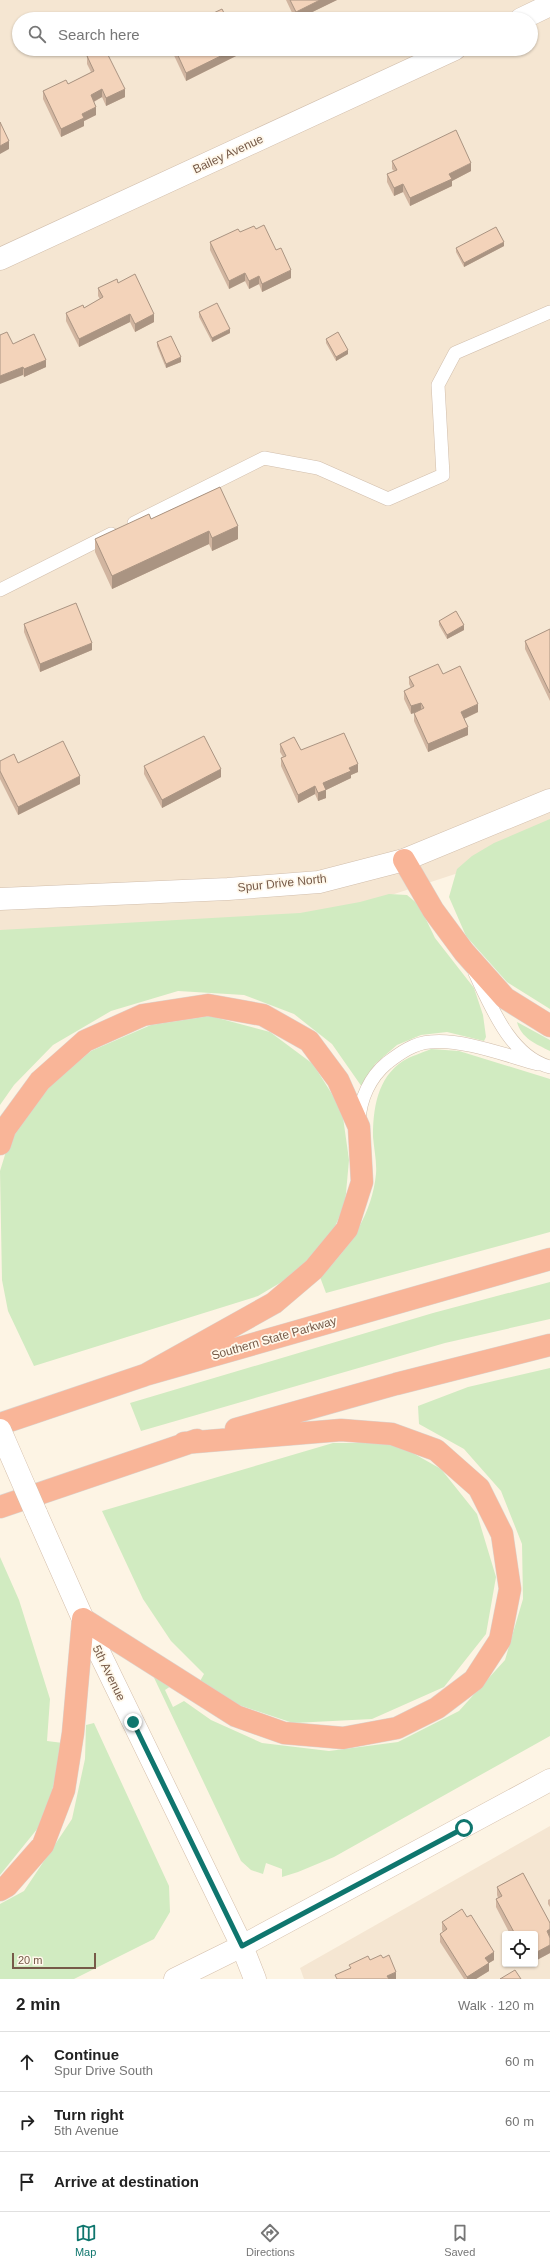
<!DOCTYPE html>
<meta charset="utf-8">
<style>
body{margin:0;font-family:Helvetica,sans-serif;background:#f2f2f2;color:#222}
.controls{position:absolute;right:12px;bottom:12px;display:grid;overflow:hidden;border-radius:4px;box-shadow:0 1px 3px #0004}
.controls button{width:36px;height:36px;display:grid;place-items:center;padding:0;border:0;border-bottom:1px solid #e0e0e0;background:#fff;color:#222;font:20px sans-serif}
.scale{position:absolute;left:12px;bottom:10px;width:84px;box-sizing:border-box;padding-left:4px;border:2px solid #765a48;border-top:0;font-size:11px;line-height:14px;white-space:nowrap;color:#765a48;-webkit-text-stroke:3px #fff8eb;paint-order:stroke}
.stop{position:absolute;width:12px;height:12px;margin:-9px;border:3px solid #0f766e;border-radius:50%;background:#fff}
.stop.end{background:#0f766e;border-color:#fff;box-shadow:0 1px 4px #0008}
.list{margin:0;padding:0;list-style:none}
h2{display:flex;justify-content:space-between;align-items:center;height:52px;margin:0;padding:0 16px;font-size:17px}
h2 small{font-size:13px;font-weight:400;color:#767676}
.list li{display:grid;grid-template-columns:26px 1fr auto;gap:12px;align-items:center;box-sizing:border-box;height:60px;padding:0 16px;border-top:1px solid #e0e0e0}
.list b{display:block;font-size:15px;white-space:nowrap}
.list p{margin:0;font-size:13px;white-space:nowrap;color:#767676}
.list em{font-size:13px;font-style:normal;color:#767676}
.icon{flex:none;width:22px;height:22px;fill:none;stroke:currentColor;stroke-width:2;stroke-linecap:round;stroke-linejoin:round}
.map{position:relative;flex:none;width:550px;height:1979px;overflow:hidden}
.search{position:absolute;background:#fff;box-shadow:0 1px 3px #0004;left:12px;right:12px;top:12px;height:44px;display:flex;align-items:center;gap:10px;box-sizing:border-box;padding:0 14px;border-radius:22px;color:#767676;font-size:15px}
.sheet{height:232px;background:#fff}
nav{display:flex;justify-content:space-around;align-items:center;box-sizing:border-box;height:56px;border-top:1px solid #e0e0e0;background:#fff;font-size:11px;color:#767676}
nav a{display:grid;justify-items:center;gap:2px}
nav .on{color:#0f766e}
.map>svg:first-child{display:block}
.residential{fill:#f5e6d2;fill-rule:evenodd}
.green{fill:#d1ebc1}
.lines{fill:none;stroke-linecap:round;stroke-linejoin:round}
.lane-casing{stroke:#d1beac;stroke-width:14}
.street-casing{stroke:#d1beac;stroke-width:23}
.secondary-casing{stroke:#d4beaa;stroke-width:23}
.highway-casing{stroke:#dbd4cf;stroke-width:23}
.lane{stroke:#fff;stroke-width:13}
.street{stroke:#fff;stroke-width:22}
.secondary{stroke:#fff;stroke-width:22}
.highway{stroke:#f9b598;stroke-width:22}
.secondary-bridge-casing{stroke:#d4beaa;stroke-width:23;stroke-linecap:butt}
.secondary-bridge{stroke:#fff;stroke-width:22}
.wall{fill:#d1b5a0}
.shaded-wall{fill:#aa9482}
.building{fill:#f3d3ba;stroke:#aa9482}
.route{stroke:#0f766e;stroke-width:5}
.labels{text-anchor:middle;stroke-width:3.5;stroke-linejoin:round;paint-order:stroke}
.street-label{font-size:12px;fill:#765a48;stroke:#fff8eb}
</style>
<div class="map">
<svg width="550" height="1979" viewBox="0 0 550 1979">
<rect width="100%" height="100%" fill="#fdf4e4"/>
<path class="residential" d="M0,0H550V843L312,921L0,936ZM19,19H531V49H19Z
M550,1826V1979H304L300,1968ZM505,1934H535V1964H505Z"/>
<path class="green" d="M550,819V1009L507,982L466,936L449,897L457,869L472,856L494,843Z
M389,894L407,895L419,905L435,938L474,988L483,1015L486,1037L484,1041L447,1032L421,1035L397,1045L375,1064L362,1087L332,1044L294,1014L244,995L178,991L111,1011L53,1045L14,1085L0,1105V930L300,913L360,902Z
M210,1016L270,1032L313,1064L342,1110L349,1160L345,1204L329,1240L300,1271L258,1296L34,1366L8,1311L2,1280L0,1171L8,1145L43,1091L91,1051L151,1025Z
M517,1022L550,1040V1051C536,1044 521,1038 517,1022Z
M431,1049L459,1051L550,1079V1232L326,1293L320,1277C349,1249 372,1214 376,1174C377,1162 374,1149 373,1137C373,1109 377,1078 403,1061C411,1056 422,1053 431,1049Z
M550,1282V1319L445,1343L141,1431L130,1403L433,1313Z
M550,1368V1736L334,1857L298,1872L282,1877V1869L266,1863L263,1874L251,1870L241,1861L148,1665L171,1686L165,1690L173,1707L184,1701L211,1720L262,1743L329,1751L398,1742L459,1711L505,1660L523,1599L522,1544L501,1491L464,1449L419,1424L418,1406L468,1387Z
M333,1443H395L441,1469L477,1514L496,1577L486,1634L444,1687L372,1719L293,1723L224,1700L199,1683L204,1674L171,1641L143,1599L102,1511Z
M0,1557L19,1600L50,1699L47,1741L63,1743L46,1818L0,1875Z
M94,1723L169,1886L170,1912L154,1939L74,1979H0V1904L24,1891L72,1819L85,1759L86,1725Z"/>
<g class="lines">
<g class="lane-casing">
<path id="lane" d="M134,523L264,458L318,468L388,499L443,475L438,385L455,353L550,312
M0,590L111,534
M475,973C491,1007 511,1057 550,1067
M359,1121C360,1099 370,1077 387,1063C400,1053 414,1043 430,1042C460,1038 508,1056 538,1064"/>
</g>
<g class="street-casing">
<path id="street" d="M521,19L550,5
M0,259L455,49
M0,899L228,889L319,882L404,860L550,800"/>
</g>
<g class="secondary-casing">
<path id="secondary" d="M36,1513L83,1619L242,1946L255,1979
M175,1979L242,1946L550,1780"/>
</g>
<g class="highway-casing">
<path id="highway" d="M404,860L433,910L464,952L505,998L550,1026
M0,1144L5,1129L40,1081L85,1041L143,1015L208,1005L263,1015L309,1041L338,1080L359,1127L362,1182L347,1229L314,1269L274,1303L145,1375
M0,1424L145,1375L550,1259
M236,1429L396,1384L550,1345
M0,1507L197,1440
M0,1890L7,1886L43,1845L64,1790L73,1733L83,1619L236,1716L284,1733L343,1738L397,1728L437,1708L474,1680L500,1640L510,1589L502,1534L479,1488L436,1450L392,1434L341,1430L184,1443"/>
</g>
<use href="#lane" class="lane"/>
<use href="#street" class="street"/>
<use href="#secondary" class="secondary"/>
<use href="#highway" class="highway"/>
<g class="secondary-bridge-casing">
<path id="secondary-bridge" d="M0,1430L36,1513"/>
</g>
<use href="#secondary-bridge" class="secondary-bridge"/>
</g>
<path class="wall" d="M286,0H337L298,19H295Z
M171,49H240V54L186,81Z
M87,56L125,97L106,106L102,97L94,102L96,115L84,121V126L61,137L43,99V91L68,84L91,72L87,64Z
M392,161L471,171L452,181V186L410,206L403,192L394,196L387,182V174L394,171L392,169Z
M256,229L276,250L291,278L262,292L259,284L249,289L245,281L229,289L210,250V242L240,232Z
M504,246L464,267L456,252V248Z
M118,283L154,322L135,332L130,322L79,347L66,321V313L84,308L100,299L98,296V288Z
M199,312L230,333L212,342L199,317Z
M326,339L348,354L336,361L326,343Z
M157,342L181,362L166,368L157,346Z
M13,344L46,367L24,377Z
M220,487L238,539L212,551L209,544L112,589L95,552V539L151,519Z
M439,621L464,630L447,639L439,625Z
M24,624L92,650L40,672L24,632Z
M550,629V701L525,649V641Z
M443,674L478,712L464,719L468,735L428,752L414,721V713L411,714L404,699V691L411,688L409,684V677Z
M280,744L301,750L358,772L351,775V778L326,790V798L318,801L315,794L298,803L281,766V758L283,757L280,752Z
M0,761L18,763L80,784L18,815L0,779Z
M144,766L221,777L162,808L144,774Z
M523,1873L550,1923V1953L535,1961V1934H510L496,1907V1899L498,1898L497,1895V1887Z
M550,1899V1907L548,1904V1900Z
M442,1922L494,1960L489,1963V1971L476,1979H464L440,1942V1934L443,1932L442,1930Z"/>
<path class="shaded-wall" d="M320,0H337L298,19H296V12Z
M235,49H240V54L186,81V73Z
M102,89V97L91,103V95Z
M125,89V97L106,106V98Z
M96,107V115L84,121V126L61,137V129L82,114Z
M9,141V149L0,154V146Z
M471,163V171L452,181V186L410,206V198L449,174Z
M403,184V192L394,196V188Z
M504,242V246L464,267V263Z
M291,270V278L262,292V284Z
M245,273V281L229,289V281Z
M259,276V284L249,289V281Z
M130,314V322L79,347V339Z
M154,314V322L135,332V324Z
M230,329V333L212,342V338Z
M348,350V354L336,361V357Z
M181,357V362L166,368V364Z
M46,360V367L24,377V369Z
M23,367V375L0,384V376Z
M238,526V539L212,551V538Z
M209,531V544L112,589V576Z
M464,625V630L447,639V635Z
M92,643V650L40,672V664Z
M421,703V710L411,714V706Z
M478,704V712L461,720V712Z
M468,727V735L428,752V744Z
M358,764V772L351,775V778L326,790V798L318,801V793L323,783L349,768Z
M221,769V777L162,808V800Z
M80,776V784L18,815V807Z
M315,786V794L298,803V795Z
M550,1929V1937L547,1931Z
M550,1945V1953L535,1961V1953Z
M494,1952V1960L489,1963V1971L476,1979H467V1977L485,1958Z
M396,1972V1979H387V1976Z"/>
<path class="building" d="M290,0H320L296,12Z
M222,9L227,19H201Z
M102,49H105L125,89L106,98L102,89L91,95L96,107L82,114L84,118L61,129L43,91L66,80L68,84L94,71L87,56Z
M175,49H235L186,73Z
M0,122L9,141L0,146Z
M456,130L471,163L449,174L452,179L410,198L403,184L394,188L387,174L397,170L392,161Z
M264,225L276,250L281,248L291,270L262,284L259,276L249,281L245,273L229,281L210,242L238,229L240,232L254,226L256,229Z
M496,227L504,242L464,263L456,248Z
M135,274L154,314L135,324L130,314L79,339L66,313L83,305L84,308L103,297L98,288L117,279L118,283Z
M217,303L230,329L212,338L199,312Z
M7,332L13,344L34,334L46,360L24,369L23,367L0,376V335Z
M338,332L348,350L336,357L326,339Z
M171,336L181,357L166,364L157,342Z
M220,487L238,526L212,538L209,531L112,576L95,539L149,514L151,519Z
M76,603L92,643L40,664L24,624Z
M456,611L464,625L447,635L439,621Z
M550,629V693L525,641Z
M438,664L443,674L460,666L478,704L461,712L468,727L428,744L414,713L424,708L421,703L411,706L404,691L414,686L409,677Z
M344,733L358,764L349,768L351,771L323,783L326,790L318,793L315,786L298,795L281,758L286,756L280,744L294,737L301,750Z
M204,736L221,769L162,800L144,766Z
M63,741L80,776L18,807L0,771V761L14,754L18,763Z
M523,1873L550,1923V1929L547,1931L550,1938V1945L535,1953V1934H515L496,1899L502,1896L497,1887Z
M462,1909L467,1917L471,1915L494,1952L485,1958L489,1963L467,1977L440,1934L447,1929L442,1922Z
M381,1955L383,1958L389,1955L396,1972L387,1976L389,1979H337L335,1975L351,1968L349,1965L368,1956L370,1960Z
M515,1970L521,1979H500Z"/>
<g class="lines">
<path class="route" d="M133,1722L242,1946L464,1828"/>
</g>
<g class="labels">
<g class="street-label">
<text transform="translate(228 154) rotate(-25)" y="4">Bailey Avenue</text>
<text transform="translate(282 883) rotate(-6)" y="4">Spur Drive North</text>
<text transform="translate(274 1338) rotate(-16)" y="4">Southern State Parkway</text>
<text transform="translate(109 1673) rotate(64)" y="4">5th Avenue</text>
</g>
</g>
</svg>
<div class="controls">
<button><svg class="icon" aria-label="locate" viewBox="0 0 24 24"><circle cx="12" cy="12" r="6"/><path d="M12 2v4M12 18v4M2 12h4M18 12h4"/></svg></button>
</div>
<div class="scale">20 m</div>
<div class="stop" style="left:464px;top:1828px"></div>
<div class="stop end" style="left:133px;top:1722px"></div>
<div class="search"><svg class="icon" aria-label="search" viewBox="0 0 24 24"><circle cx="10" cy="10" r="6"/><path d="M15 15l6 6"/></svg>Search here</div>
</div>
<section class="sheet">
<h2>2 min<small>Walk · 120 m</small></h2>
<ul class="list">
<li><svg class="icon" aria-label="ahead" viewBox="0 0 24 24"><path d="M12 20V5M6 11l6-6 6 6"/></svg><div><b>Continue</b><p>Spur Drive South</p></div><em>60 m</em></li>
<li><svg class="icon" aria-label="right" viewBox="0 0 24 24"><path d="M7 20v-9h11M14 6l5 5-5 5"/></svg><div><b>Turn right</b><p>5th Avenue</p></div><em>60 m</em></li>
<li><svg class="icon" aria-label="arrive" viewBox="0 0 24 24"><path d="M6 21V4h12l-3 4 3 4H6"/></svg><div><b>Arrive at destination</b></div></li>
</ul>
</section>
<nav>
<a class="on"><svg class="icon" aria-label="map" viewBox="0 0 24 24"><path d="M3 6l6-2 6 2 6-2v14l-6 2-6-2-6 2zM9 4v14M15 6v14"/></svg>Map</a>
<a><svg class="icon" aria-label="directions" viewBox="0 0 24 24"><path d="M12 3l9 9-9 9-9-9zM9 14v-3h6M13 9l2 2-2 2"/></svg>Directions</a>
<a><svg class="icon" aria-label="saved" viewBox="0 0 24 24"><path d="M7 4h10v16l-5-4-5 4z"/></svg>Saved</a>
</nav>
